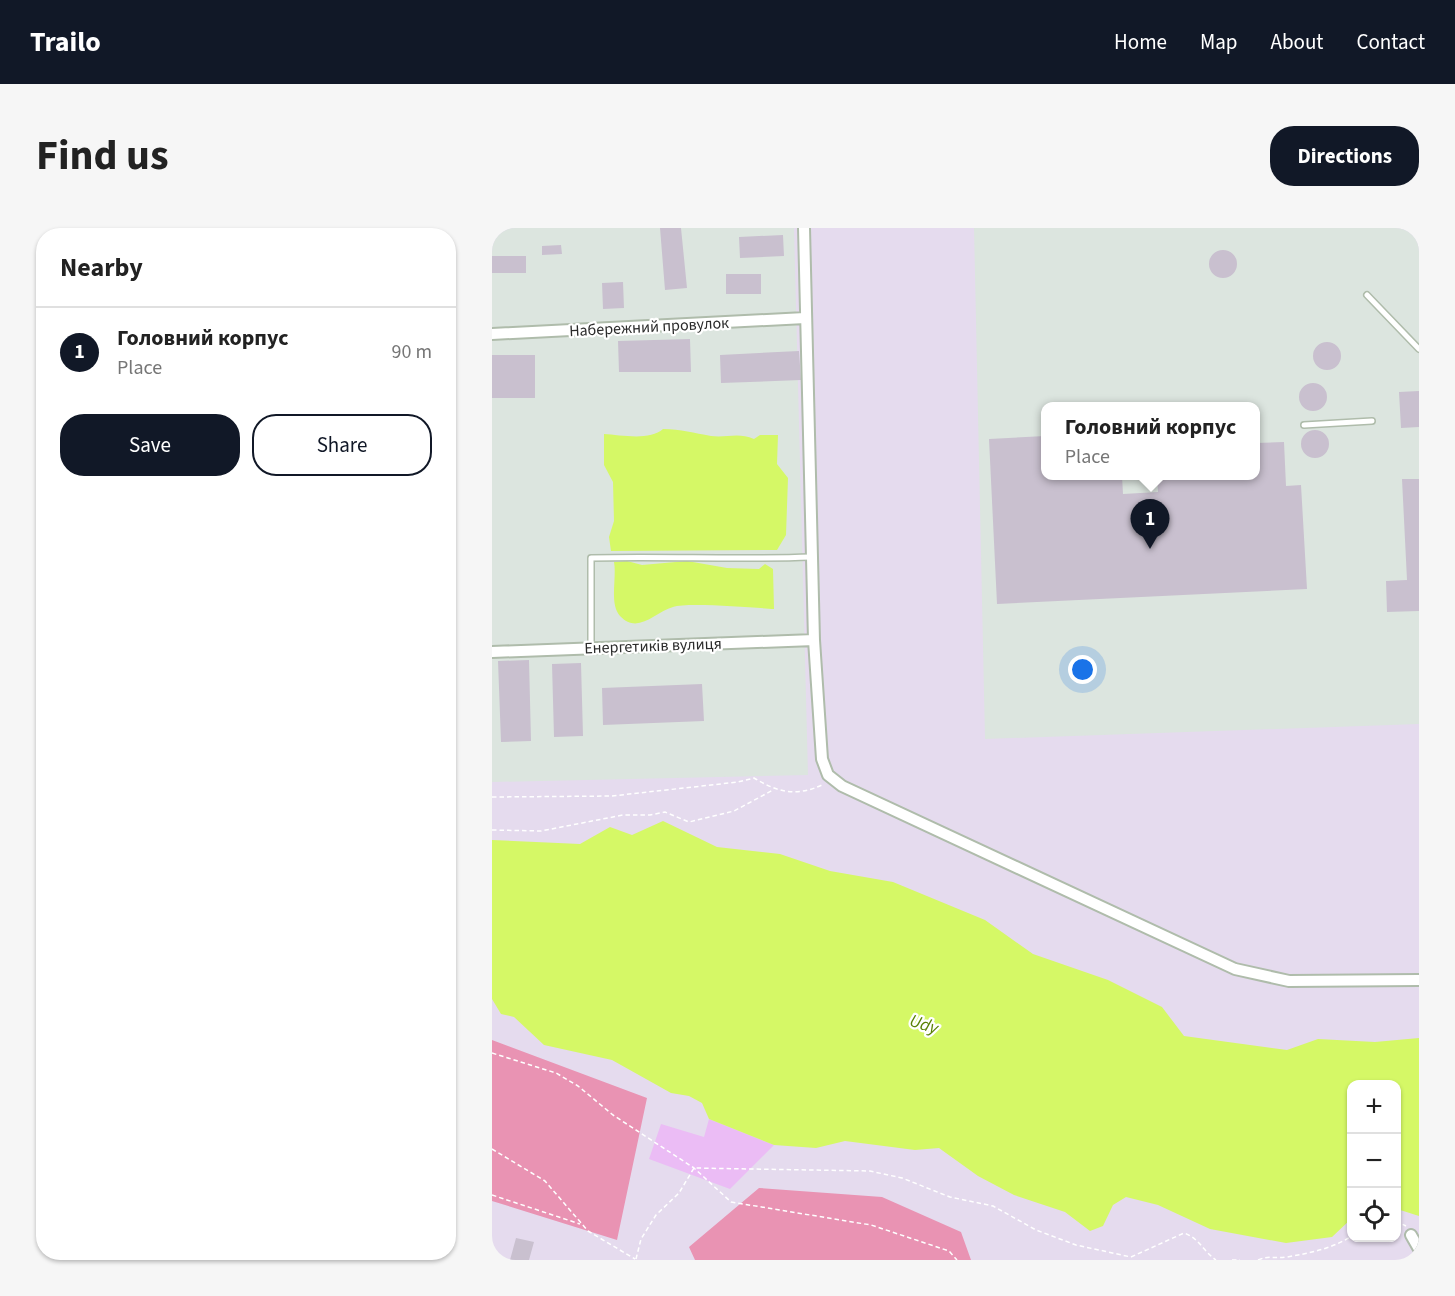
<!DOCTYPE html>
<meta charset="utf-8">
<style>
body{margin:0;font-family:"Source Sans 3",sans-serif;background:#f6f6f6;color:#222}
.controls{position:absolute;right:18px;bottom:18px;display:grid;overflow:hidden;border-radius:12px;box-shadow:0 2px 4px #0004}
.controls button{width:54px;height:54px;display:grid;place-items:center;padding:0;border:0;border-bottom:2px solid #e0e0e0;background:#fff;color:#222;font:30px sans-serif}
.you{position:absolute;left:591px;top:442px;width:21px;height:21px;margin:-15px;border:4px solid #fff;border-radius:50%;background:#1a73e8;box-shadow:0 0 0 9px #1a73e833}
.badge{display:grid;place-items:center;width:39px;height:39px;border-radius:50%;background:#111827;color:#fff;font-size:20px;font-weight:700}
.pin{position:absolute;translate:-50% -50px;filter:drop-shadow(0 2px 3px #0008)}
.pin::after{content:'';position:absolute;top:32px;width:21px;height:18px;background:inherit;clip-path:polygon(0 0,100% 0,50% 100%)}
.popup{position:absolute;left:549px;top:174px;width:219px;height:78px;box-sizing:border-box;display:grid;place-content:center;border-radius:12px;background:#fff;filter:drop-shadow(0 2px 4px #0005);font-size:20px;white-space:nowrap;color:#767676}
.popup b{font-size:22px;color:#222}
.popup::after{content:'';position:absolute;left:50%;top:100%;margin-left:-12px;border:12px solid transparent;border-top-color:#fff}
.list{margin:0;padding:0;list-style:none}
h2{display:flex;justify-content:space-between;align-items:center;height:78px;margin:0;padding:0 24px;font-size:26px}
h2 small{font-size:20px;font-weight:400;color:#767676}
.list li{display:grid;grid-template-columns:39px 1fr auto;gap:18px;align-items:center;box-sizing:border-box;height:90px;padding:0 24px;border-top:2px solid #e0e0e0}
.list b{display:block;font-size:22px;white-space:nowrap}
.list p{margin:0;font-size:20px;white-space:nowrap;color:#767676}
.list em{font-size:20px;font-style:normal;color:#767676}
.actions{display:flex;gap:12px;padding:18px 24px}
.actions a{flex:1;padding:14px 0;border:2px solid #111827;border-radius:24px;text-align:center;font-size:21px;color:#111827}
.actions .main{background:#111827;color:#fff}
.icon{flex:none;width:33px;height:33px;fill:none;stroke:currentColor;stroke-width:2;stroke-linecap:round;stroke-linejoin:round}
.map{position:relative;flex:none;width:927px;height:1032px;overflow:hidden;border-radius:24px}
header{display:flex;align-items:center;gap:36px;box-sizing:border-box;height:84px;padding:0 30px;background:#111827;color:#fff}
header strong{font-size:28px}
nav{display:flex;gap:33px;margin-inline-start:auto;font-size:21px}
.intro{display:flex;align-items:center;justify-content:space-between;box-sizing:border-box;height:144px;padding:0 36px}
h1{margin:0;font-size:42px}
.button{padding:15px 27px;border-radius:24px;background:#111827;color:#fff;font-size:21px;font-weight:700}
main{display:flex;gap:36px;padding:0 36px}
aside{flex:1;background:#fff;border-radius:24px;box-shadow:0 2px 4px #0004}
.map>svg:first-child{display:block}
.industrial{fill:#dce5df;fill-rule:evenodd}
.green{fill:#e993b3}
.sand{fill:#ebbcf5}
.water{fill:#d5f866}
.building{fill:#c9c0cf}
.lines{fill:none;stroke-linecap:round;stroke-linejoin:round}
.lane-casing{stroke:#afbcab;stroke-width:8}
.street-casing{stroke:#afbcab;stroke-width:14}
.path{stroke:#fff;stroke-width:1.5;stroke-dasharray:4.5 3;stroke-linecap:butt}
.lane{stroke:#fff;stroke-width:5}
.street{stroke:#fff;stroke-width:10}
.labels{text-anchor:middle;stroke-width:4.5;stroke-linejoin:round;paint-order:stroke}
.street-label{font-size:16px;fill:#2a2a2a;stroke:#fff}
.water-label{font-size:18px;font-style:italic;fill:#5a8106;stroke:#fff}
</style>
<header>
<strong>Trailo</strong>
<nav><a>Home</a><a>Map</a><a>About</a><a>Contact</a></nav>
</header>
<div class="intro"><h1>Find us</h1><a class="button">Directions</a></div>
<main>
<aside>
<h2>Nearby<small></small></h2>
<ul class="list">
<li><span class="badge">1</span><div><b>Головний корпус</b><p>Place</p></div><em>90 m</em></li>
</ul>
<div class="actions"><a class="main">Save</a><a>Share</a></div>
</aside>
<div class="map">
<svg width="927" height="1032" viewBox="0 0 927 1032">
<rect width="100%" height="100%" fill="#e5dbee"/>
<path class="industrial" d="M0,0H302L316,547L0,554Z
M482,0H927V496L493,511ZM553,178H763V248H553Z"/>
<path class="green" d="M0,812L155,870L125,1012L0,973Z
M267,960L390,969L469,1004L479,1032H203L197,1019Z"/>
<path class="sand" d="M217,891L282,917L238,961L157,931L169,896L212,909Z"/>
<path class="water" d="M171,201C189,201 202,205 219,208C235,210 246,204 262,211L268,207H286L285,236L296,250L294,307L285,322L119,323L117,309L122,293L121,254L112,237V206C129,207 158,213 171,201Z
M135,333L150,337L195,333L235,340L267,341L273,336L281,341L282,381C263,380 196,374 181,379C163,384 146,407 128,388C117,376 125,350 122,334Z
M171,593L225,619L288,626L338,643L401,654L493,692L541,726L616,752L670,779L692,808L795,822L826,811L883,814L927,810V988L905,981L904,856H860L859,991L840,1009L794,1015L718,1001L666,977L634,969L621,977L611,998L598,1003L573,984L522,967L486,948L447,920L423,922L353,913L324,920L282,917L217,891L210,875L197,868L179,865L120,832L52,817L22,789L9,786L0,771V612L88,616L118,599L140,607Z"/>
<path class="building" d="M168,0H189L195,60L173,62Z
M291,7L292,28L248,30L247,9Z
M69,17L70,26L50,27V18Z
M717 36a14 14 0 1 1 28 0a14 14 0 1 1-28 0Z
M0,28H34V45H0Z
M234,46H269V66H234Z
M131,54L132,80L111,81L110,55Z
M198,111L199,144H127L126,113Z
M821 128a14 14 0 1 1 28 0a14 14 0 1 1-28 0Z
M307,123L309,152L229,155L228,127Z
M0,127H43V170H0Z
M807 169a14 14 0 1 1 28 0a14 14 0 1 1-28 0Z
M927,163V199L909,200L907,164Z
M809 216a14 14 0 1 1 28 0a14 14 0 1 1-28 0Z
M553,208V248H630L631,266L666,264L665,248H763V215L792,214L794,258L809,257L815,361L505,376L497,211Z
M910,251H927V383L895,384L894,353L915,352Z
M37,432L39,513L9,514L6,433Z
M89,435L91,508L62,509L60,436Z
M210,456L212,493L111,497L110,460Z
M24,1010L42,1014L37,1032H18Z"/>
<g class="lines">
<g class="lane-casing">
<path id="lane" d="M875,67L927,121
M812,197L880,193
M99,419V330C172,328 246,332 319,329"/>
</g>
<g class="street-casing">
<path id="street" d="M312,0L322,412L330,531L336,547L350,558L743,741L797,753L927,752
M0,106L313,90
M0,424L322,412
M919,1007L927,1021"/>
</g>
<path class="path" d="M0,569L120,568L246,554L262,550C285,564 304,569 330,557
M0,602L49,603L131,587H158L173,584L197,594L242,583L281,562
M0,825L64,845L86,858L121,887L202,940L239,974L379,997L457,1023L465,1032
M0,921L53,953L96,1003L143,1031
M0,967L88,996
M904,993L914,998
M144,1031L149,1011L164,987L187,965L202,940L378,943L410,950L458,969L501,978L544,1002L584,1017L639,1029L692,1005C707,1010 711,1023 724,1032
M740,1032H748
M766,1032C777,1027 784,1031 795,1029C818,1025 839,1021 860,1008"/>
<use href="#lane" class="lane"/>
<use href="#street" class="street"/>
</g>
<g class="labels">
<g class="street-label">
<text transform="translate(157 98) rotate(-3)" y="6">Набережний провулок</text>
<text transform="translate(161 417) rotate(-2)" y="6">Енергетиків вулиця</text>
</g>
<g class="water-label">
<text transform="translate(432 796) rotate(18)" y="6">Udy</text>
</g>
</g>
</svg>
<div class="controls">
<button>+</button>
<button>−</button>
<button><svg class="icon" aria-label="locate" viewBox="0 0 24 24"><circle cx="12" cy="12" r="6"/><path d="M12 2v4M12 18v4M2 12h4M18 12h4"/></svg></button>
</div>
<div class="you"></div>
<div class="pin badge" style="left:658px;top:321px">1</div>
<div class="popup"><b>Головний корпус</b>Place</div>
</div>
</main>
